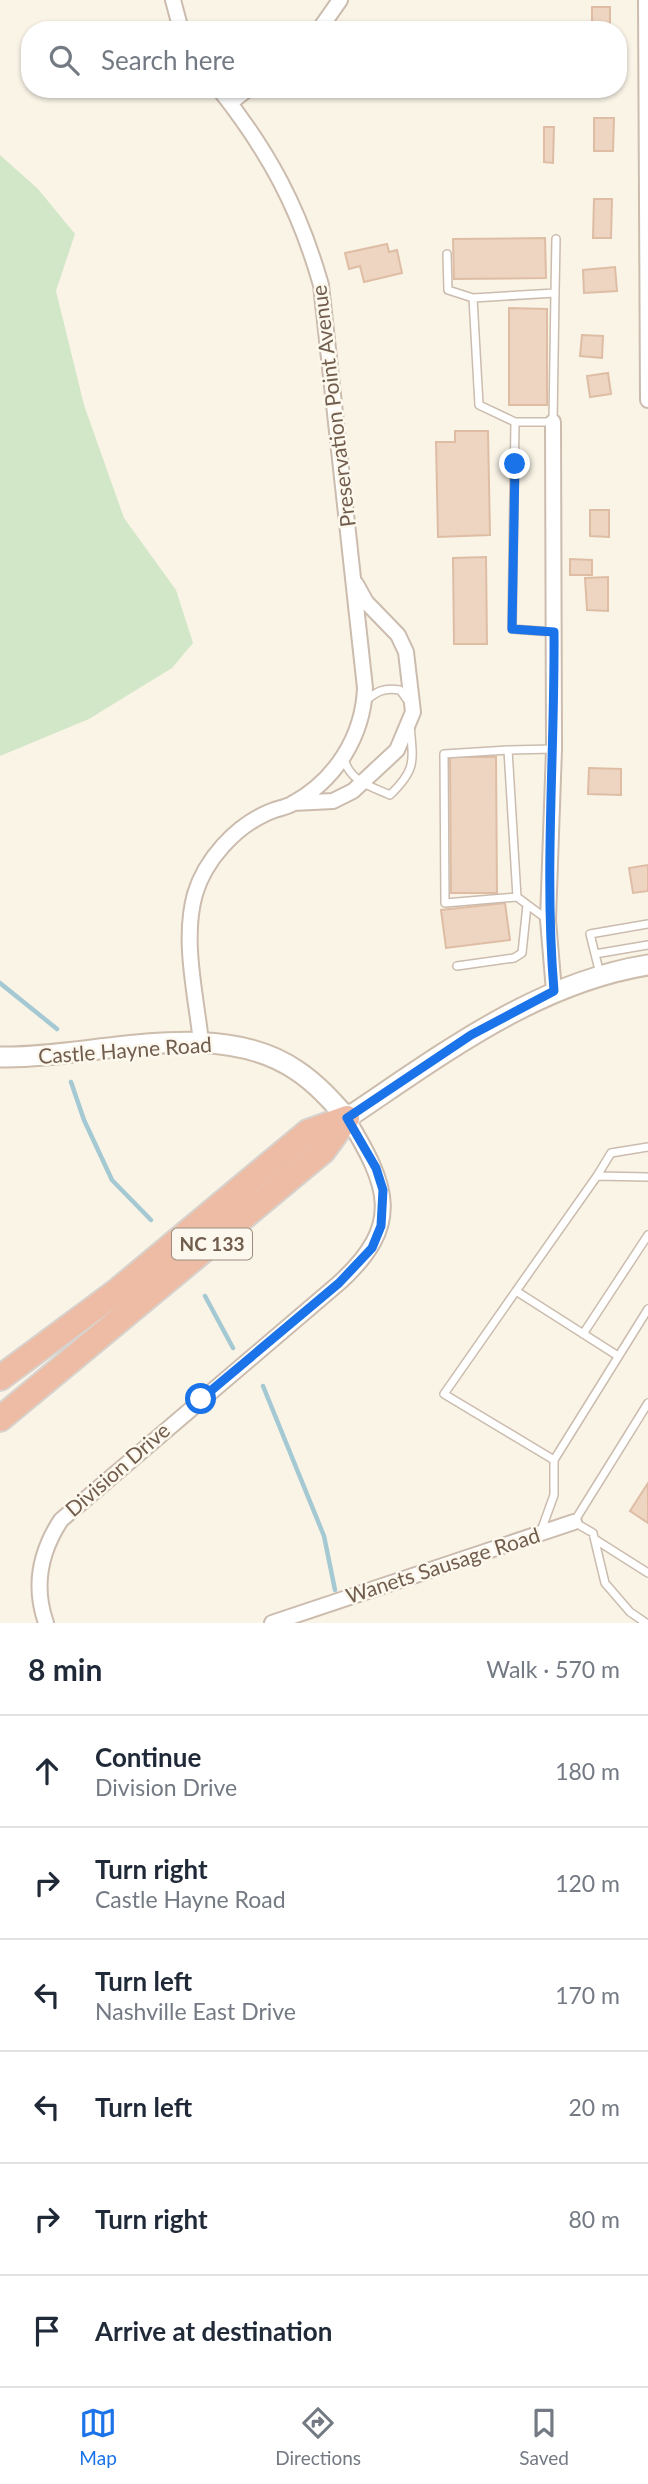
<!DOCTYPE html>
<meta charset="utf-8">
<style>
body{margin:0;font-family:Lato,sans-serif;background:#f2f2f3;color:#1f2937}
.stop{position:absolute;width:21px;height:21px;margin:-16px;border:5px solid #1a73e8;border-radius:50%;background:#fff}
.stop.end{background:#1a73e8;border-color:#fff;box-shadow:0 2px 7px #0008}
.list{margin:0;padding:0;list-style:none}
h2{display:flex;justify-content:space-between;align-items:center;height:91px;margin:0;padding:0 28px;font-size:30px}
h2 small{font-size:23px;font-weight:400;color:#747a83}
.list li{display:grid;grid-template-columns:46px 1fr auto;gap:21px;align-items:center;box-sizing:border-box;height:112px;padding:0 28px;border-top:2px solid #e0e1e3}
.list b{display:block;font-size:26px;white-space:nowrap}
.list p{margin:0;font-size:23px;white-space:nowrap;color:#747a83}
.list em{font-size:23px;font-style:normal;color:#747a83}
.icon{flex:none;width:38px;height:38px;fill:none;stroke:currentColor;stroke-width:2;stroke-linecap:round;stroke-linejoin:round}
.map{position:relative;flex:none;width:648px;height:1623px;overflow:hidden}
.search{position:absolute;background:#fff;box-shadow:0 2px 5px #0004;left:21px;right:21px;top:21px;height:77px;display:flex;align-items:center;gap:18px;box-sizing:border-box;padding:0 24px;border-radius:28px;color:#747a83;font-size:26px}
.sheet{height:763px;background:#fff}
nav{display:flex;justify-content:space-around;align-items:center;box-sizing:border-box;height:98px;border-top:2px solid #e0e1e3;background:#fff;font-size:19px;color:#747a83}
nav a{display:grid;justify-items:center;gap:4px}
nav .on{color:#1a73e8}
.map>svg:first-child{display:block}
.green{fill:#d2e7c7}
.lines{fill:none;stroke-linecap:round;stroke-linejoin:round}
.stream{stroke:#a5c9d3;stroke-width:4.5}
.building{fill:#edd5c2;stroke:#debda4;stroke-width:2}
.service-casing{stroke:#cbbcae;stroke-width:10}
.minor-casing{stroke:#cbbcae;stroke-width:18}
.secondary-casing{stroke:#cdbdac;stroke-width:23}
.motorway-casing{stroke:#d7d2cd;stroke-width:28}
.service{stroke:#fff;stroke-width:7}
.minor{stroke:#fff;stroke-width:14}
.secondary{stroke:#fff;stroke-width:19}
.motorway{stroke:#eebca4;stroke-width:24}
.route{stroke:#1a73e8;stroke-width:9}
.labels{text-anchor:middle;stroke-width:5;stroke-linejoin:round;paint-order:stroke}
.shield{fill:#fdf8ed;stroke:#9b8c7e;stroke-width:2}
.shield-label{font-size:19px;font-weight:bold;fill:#715d4e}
.street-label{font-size:21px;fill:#715d4e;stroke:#fdf8ed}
</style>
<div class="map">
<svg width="648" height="1623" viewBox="0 0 648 1623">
<rect width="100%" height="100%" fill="#faf4e7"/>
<path class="green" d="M0,155L38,189L75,234L56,291L84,405L124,518L176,590L193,643L172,668L89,719L0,756Z"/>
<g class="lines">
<path class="stream" d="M0,983L57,1029
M71,1082L84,1120L112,1180L151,1220
M205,1296L233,1348
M263,1386L324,1536L335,1590"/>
</g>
<path class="building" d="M592,7H610V28L616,30H592Z
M594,118H614L613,151H594Z
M544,127H554L553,163L544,162Z
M594,199H612L611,238H593Z
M545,238L546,278L454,279L453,239Z
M387,244L389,252L397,250L402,273L364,282L360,266L349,269L345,253Z
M615,267L617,291L584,293L583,270Z
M509,308L547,309V405H509Z
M582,335L603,336L602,358L580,356Z
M608,373L611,394L590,397L587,376Z
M455,431H488L490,535L438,537L436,442H455Z
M590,510H609V537L590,536Z
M486,557L487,644H454L453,558Z
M570,559L592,560V575H570Z
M608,577V611L587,610L585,578Z
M450,757H496L497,893H451Z
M589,768L621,769V795L588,794Z
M648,865V891L633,893L629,868Z
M505,903L510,940L446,948L441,910Z
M648,1483V1523L630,1511Z"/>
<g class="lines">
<g class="service-casing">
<path id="service" d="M447,254L448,290L473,298
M555,293L556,239
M515,422H553L555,293L473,298L479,405L515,422L512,629L553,632
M364,702C376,692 383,687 400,690L408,701
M508,750L444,754L445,903L517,897
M344,758C349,781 370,786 390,795C417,769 413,761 410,725
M548,920L517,897L508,750L554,749
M595,954L648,945
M457,966L514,958L522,953L527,905
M600,974L590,934L648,924
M648,1147L611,1153L597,1176L648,1177
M597,1176L516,1291L618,1356
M516,1291L444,1394L554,1460
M583,1334L648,1235
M541,1531L554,1495V1460L648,1309
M596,1540L648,1573
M646,1623L630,1612L605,1583L593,1533L574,1522L648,1403"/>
</g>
<g class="minor-casing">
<path id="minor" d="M173,0L181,30
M646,0L648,400
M319,30L340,0
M230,103L248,89
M553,422L554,749L548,920L554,991
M293,803L333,801L353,791L397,750L413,712L406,652L398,635L366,602L356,584
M201,1042C196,995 182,940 195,894C205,860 235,827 267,813C275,809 284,808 292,804C336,780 363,736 365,688L321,285C299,208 269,152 219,89
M46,1623C33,1586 40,1552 61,1520L339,1283C404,1224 388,1186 347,1118
M272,1623L574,1522"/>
</g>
<g class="secondary-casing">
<path id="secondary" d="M0,1057C92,1059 215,1015 296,1070C316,1083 332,1101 347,1118C440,1056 535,983 648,965"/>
</g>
<g class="motorway-casing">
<path id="motorway" d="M0,1378L116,1292L308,1132L347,1118
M0,1419L323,1151L347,1118"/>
</g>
<use href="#service" class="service"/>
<use href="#minor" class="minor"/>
<use href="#secondary" class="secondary"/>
<use href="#motorway" class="motorway"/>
</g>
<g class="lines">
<path class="route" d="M201,1399L339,1283L372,1248L381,1226L383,1190L376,1168L347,1118L471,1035L554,991C544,872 555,752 554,632L512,629L515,464"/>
</g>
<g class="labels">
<rect class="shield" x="172" y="1228.5" width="80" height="31" rx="5"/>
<g class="shield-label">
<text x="212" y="1251">NC 133</text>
</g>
<g class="street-label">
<text transform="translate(334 406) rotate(-97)" y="7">Preservation Point Avenue</text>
<text transform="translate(125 1051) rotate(-4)" y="7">Castle Hayne Road</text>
<text transform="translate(118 1470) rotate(-41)" y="7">Division Drive</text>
<text transform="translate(443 1566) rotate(-18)" y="7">Wanets Sausage Road</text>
</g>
</g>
</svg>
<div class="stop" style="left:201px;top:1399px"></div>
<div class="stop end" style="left:515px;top:464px"></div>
<div class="search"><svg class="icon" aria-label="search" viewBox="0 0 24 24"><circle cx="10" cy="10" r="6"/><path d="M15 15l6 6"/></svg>Search here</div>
</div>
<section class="sheet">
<h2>8 min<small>Walk · 570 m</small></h2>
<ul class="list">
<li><svg class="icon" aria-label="ahead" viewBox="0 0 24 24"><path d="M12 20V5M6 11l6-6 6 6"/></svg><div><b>Continue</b><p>Division Drive</p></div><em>180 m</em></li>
<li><svg class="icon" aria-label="right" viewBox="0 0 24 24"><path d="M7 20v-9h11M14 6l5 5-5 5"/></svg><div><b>Turn right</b><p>Castle Hayne Road</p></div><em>120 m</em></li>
<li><svg class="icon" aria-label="left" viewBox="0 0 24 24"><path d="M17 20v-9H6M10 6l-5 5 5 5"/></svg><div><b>Turn left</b><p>Nashville East Drive</p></div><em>170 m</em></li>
<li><svg class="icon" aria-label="left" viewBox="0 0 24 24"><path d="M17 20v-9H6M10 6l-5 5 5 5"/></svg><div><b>Turn left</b></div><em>20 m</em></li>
<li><svg class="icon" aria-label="right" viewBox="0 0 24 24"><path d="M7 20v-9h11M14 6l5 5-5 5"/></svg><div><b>Turn right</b></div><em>80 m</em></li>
<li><svg class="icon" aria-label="arrive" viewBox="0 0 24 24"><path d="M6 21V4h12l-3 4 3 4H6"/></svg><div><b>Arrive at destination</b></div></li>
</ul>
</section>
<nav>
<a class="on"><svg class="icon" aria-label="map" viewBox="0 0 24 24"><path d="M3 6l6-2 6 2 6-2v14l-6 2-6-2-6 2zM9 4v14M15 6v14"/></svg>Map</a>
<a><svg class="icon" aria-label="directions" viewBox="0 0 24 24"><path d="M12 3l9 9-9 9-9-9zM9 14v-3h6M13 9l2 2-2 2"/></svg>Directions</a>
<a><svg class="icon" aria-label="saved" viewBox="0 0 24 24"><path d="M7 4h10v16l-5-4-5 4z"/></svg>Saved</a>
</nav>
